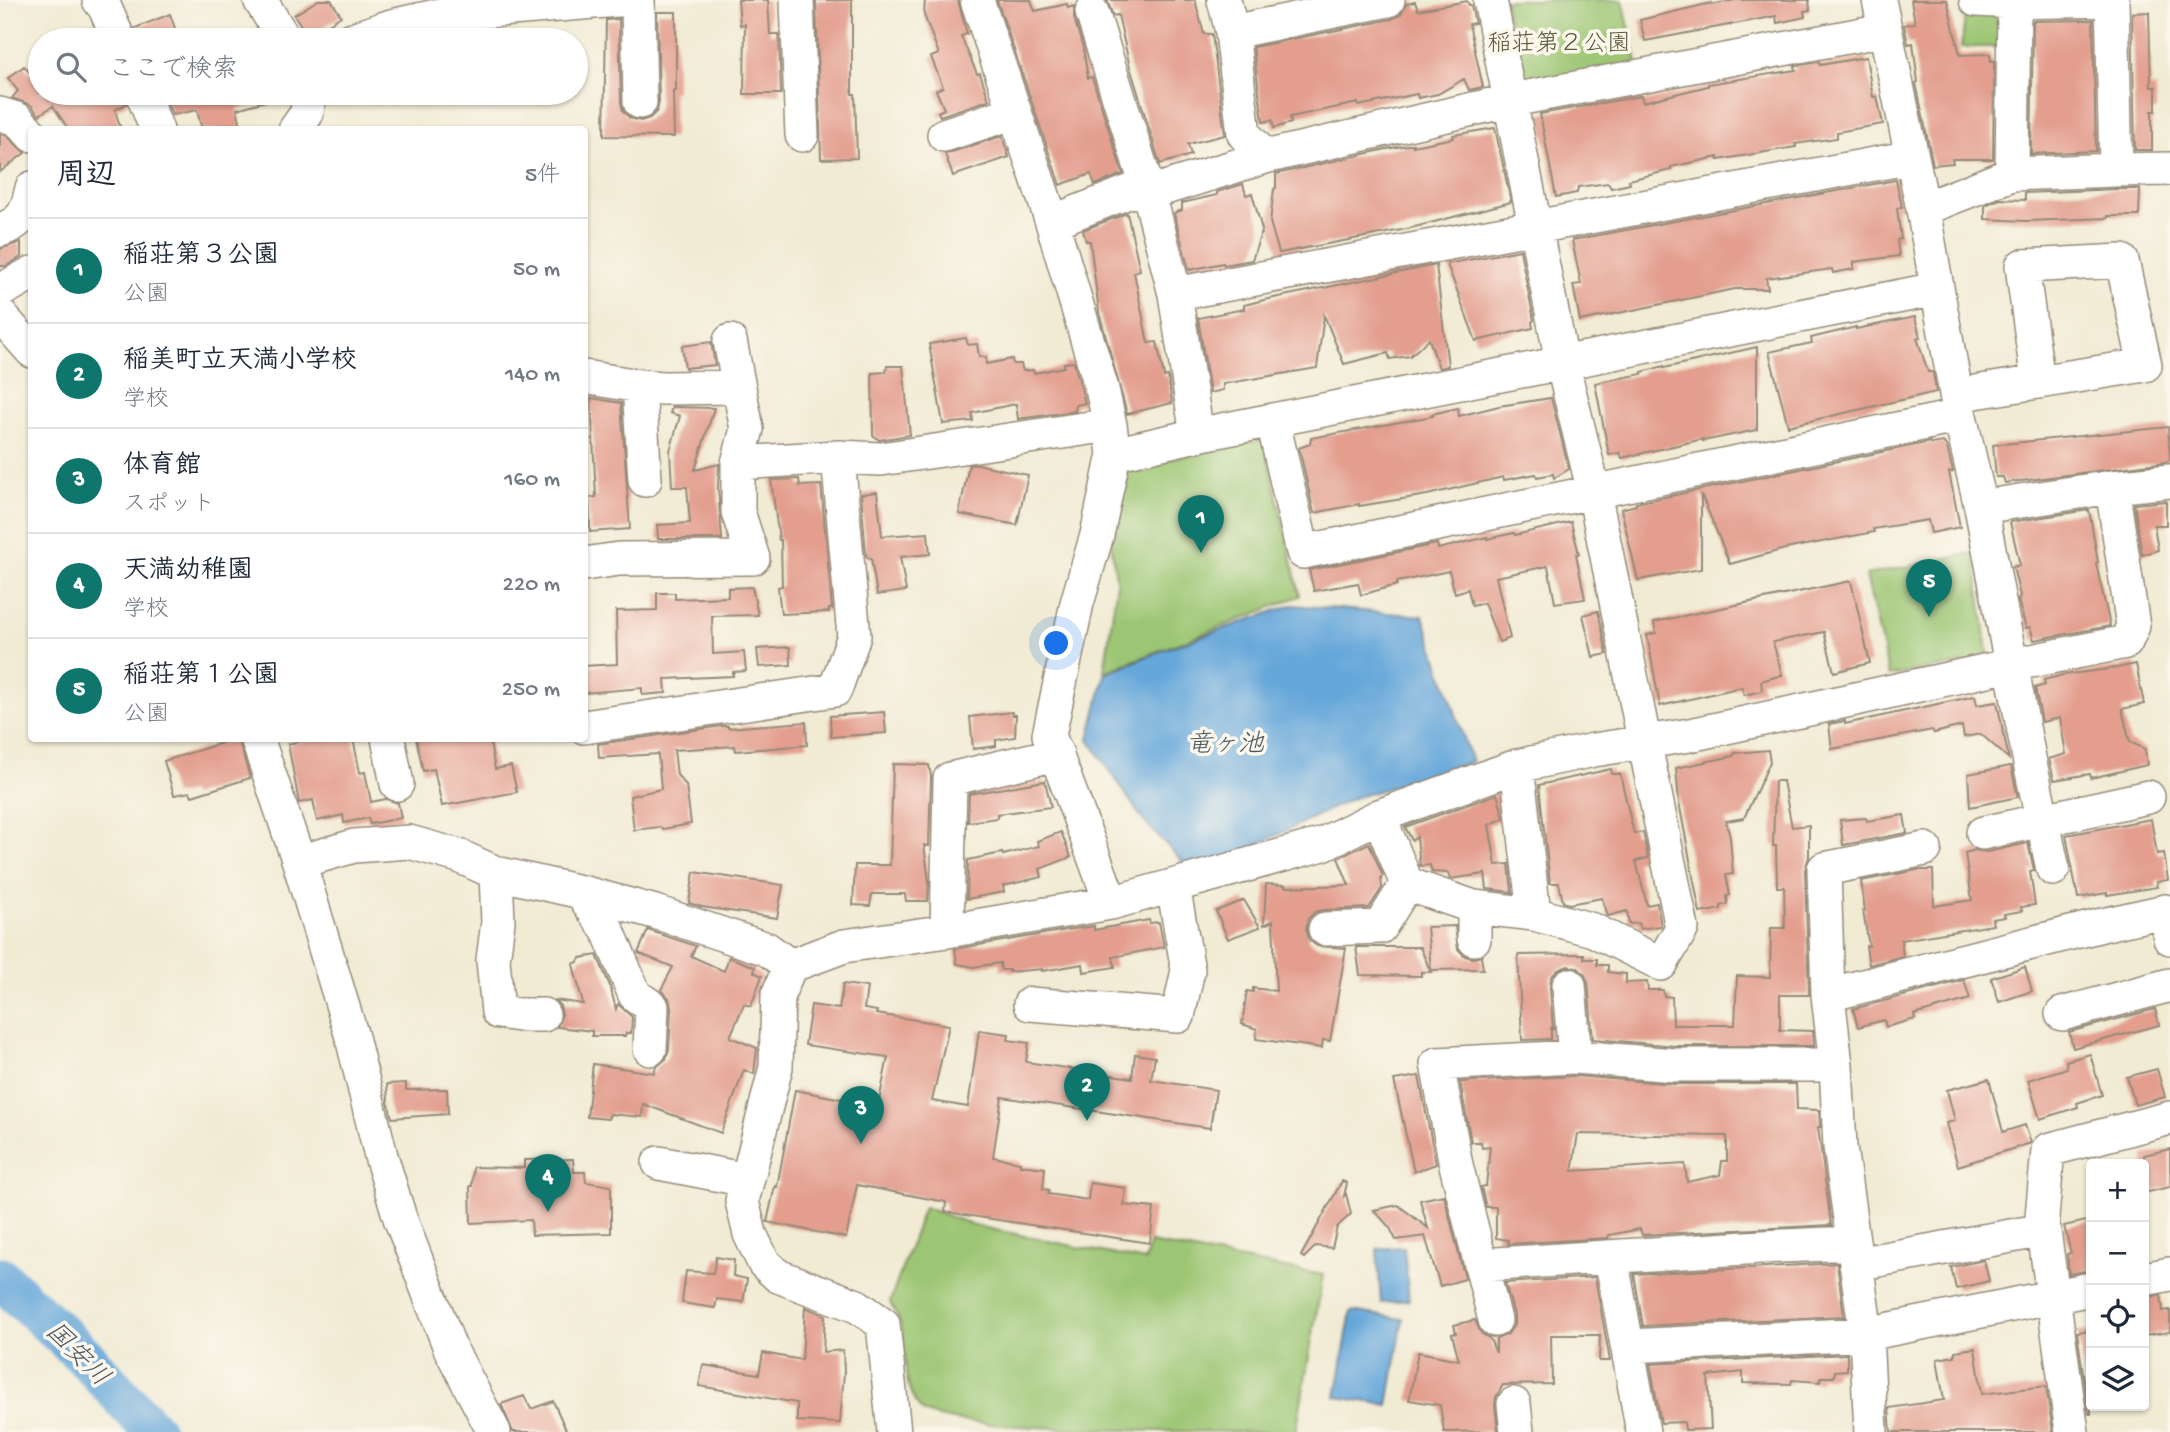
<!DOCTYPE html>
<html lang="ja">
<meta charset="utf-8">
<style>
body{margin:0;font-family:"Gochi Hand","Klee One",sans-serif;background:#f2f2f3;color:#1f2937}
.controls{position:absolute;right:21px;bottom:21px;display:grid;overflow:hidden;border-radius:7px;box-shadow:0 2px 5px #0004}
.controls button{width:63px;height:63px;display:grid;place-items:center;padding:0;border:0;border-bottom:2px solid #e0e1e3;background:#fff;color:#1f2937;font:35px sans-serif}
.you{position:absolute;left:1057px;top:644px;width:24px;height:24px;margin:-18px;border:5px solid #fff;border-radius:50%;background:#1a73e8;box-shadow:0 0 0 10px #1a73e833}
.badge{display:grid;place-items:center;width:46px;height:46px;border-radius:50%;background:#0f766e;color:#fff;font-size:23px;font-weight:700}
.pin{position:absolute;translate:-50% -58px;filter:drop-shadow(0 2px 4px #0008)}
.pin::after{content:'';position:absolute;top:37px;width:24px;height:21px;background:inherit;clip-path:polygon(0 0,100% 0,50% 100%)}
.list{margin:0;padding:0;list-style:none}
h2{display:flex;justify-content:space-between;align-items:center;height:91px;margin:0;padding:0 28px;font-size:30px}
h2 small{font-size:23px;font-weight:400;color:#747a83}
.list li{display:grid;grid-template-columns:46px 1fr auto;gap:21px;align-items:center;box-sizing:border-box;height:105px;padding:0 28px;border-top:2px solid #e0e1e3}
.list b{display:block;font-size:26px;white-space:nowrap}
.list p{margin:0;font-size:23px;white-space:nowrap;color:#747a83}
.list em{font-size:23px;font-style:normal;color:#747a83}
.icon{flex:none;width:38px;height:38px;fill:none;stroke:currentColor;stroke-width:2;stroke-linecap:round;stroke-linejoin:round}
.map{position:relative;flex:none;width:2170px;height:1432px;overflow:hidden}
.search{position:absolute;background:#fff;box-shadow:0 2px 5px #0004;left:28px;top:28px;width:560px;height:77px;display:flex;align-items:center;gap:18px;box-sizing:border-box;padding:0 24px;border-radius:38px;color:#747a83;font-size:26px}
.panel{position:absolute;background:#fff;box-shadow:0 2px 5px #0004;left:28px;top:126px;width:560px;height:616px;border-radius:7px}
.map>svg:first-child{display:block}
.green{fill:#9cc673;stroke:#6c7848;stroke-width:2}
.water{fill:#66a7da;stroke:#50687c;stroke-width:2}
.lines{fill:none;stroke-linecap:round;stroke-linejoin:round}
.river{stroke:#66a7da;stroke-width:42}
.building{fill:#e39e8e;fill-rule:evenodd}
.minor-casing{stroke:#968a79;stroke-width:36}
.minor{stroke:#fff;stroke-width:33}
.labels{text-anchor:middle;stroke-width:7;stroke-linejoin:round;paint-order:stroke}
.park-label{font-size:24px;fill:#585938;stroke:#fbf7ec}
.water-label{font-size:26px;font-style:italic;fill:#4a5660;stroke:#fbf7ec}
</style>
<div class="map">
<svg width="2170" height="1432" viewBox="0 0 2170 1432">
<rect width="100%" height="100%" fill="#fbf7ec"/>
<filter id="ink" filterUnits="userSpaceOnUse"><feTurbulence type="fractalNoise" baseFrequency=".0143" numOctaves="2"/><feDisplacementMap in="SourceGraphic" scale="14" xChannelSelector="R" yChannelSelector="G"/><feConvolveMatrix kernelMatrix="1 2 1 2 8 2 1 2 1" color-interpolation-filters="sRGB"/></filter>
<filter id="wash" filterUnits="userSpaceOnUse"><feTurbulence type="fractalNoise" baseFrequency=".00686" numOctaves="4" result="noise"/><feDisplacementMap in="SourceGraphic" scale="28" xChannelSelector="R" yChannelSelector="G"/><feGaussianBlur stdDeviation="1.57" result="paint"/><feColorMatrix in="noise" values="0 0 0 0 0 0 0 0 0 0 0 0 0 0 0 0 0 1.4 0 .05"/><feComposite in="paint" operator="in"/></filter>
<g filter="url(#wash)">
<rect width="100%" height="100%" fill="#f1ebd4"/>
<path class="green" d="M1504,0H1623L1638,67L1525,92Z
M1966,12H2003V47H1961Z
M1264,439L1300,596L1104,672L1117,584L1108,523L1122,469Z
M1974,553L1989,659L1889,676L1866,575Z
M924,1207L976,1226L1145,1261L1150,1243L1323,1275L1296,1432C1236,1432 959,1432 924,1412C900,1392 908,1354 901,1327C899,1318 894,1310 890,1302Z"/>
<path class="water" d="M1292,605L1423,616L1472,762L1351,799L1195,875L1143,820L1089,739L1105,674L1165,649Z
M1404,1247L1409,1300L1381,1303L1377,1249Z
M1351,1311L1403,1319L1388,1405L1336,1397Z"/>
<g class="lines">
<path class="river" d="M0,1278L83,1355L154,1432"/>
</g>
<g id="blocks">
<path class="building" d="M318,0H331L341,16L309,37L294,15Z
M738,0H768L770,34H779L781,94H744L745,24L740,25Z
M816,0H852V94H855L857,158L821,159Z
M925,0H958L967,34L961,36L977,74L980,73L989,100L940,116L938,112L944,109L936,90L943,87L931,57L939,54L924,15Z
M997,0H1031L1035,11L1067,4L1068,8L1074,6V18L1083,48L1088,78L1092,77L1123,174L1095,185L1091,174L1060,185Z
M1107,0H1195L1204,34H1212L1225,135L1188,144L1191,155L1160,164L1130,67L1118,15L1113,16Z
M1735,0H1809L1810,10L1804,11L1805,17L1777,23L1776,16L1645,41L1640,20L1711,3V5Z
M1911,0H1947L1960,55L1990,54L1991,61H1994L1993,159H1952L1953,163L1933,165L1916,83L1918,82L1913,43L1908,44L1904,25L1915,23Z
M1467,1L1469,5H1471L1475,23L1469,24L1483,87L1469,90L1464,79L1438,94L1418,98L1417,94L1358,106V103L1290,117L1291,123L1274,128L1272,120L1263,122L1253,47L1392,19L1401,14L1406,4L1415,2L1418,10Z
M657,12H676V91H673L674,137L604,136L606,20L619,19L621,102L623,111L630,118L641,121L650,118L657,111L659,102Z
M2149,12L2151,87H2156V111H2152V150H2135L2132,13Z
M170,14L179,40H138L135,28Z
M2093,20L2096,151L2031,154L2033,21Z
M1866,57L1873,97L1877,96L1883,124L1837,132V138L1795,144L1796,147L1718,160V157L1671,167V170L1629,180L1630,184L1611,188L1608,183L1578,187L1577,193L1556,197L1540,114L1641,96L1643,102L1708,86V84L1796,70L1795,66L1819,62L1820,65Z
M24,66L31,74L40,68V93H123L126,104L115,110L121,130H69L53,106L39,115L31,105L12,98L18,91L8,78Z
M163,93H276V98L237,109L242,130H202L197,110L172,115Z
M1495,128L1511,202L1407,229L1279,253L1270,222L1274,189L1276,188V174L1382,150L1413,144V146L1454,138L1453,135Z
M0,134L7,136L25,153L0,172Z
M1002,136L1009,157L953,176L945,154Z
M1896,180L1902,207L1897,208L1901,239L1897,240L1899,256L1854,262V269L1833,273L1832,269L1766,278L1768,289H1735L1580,321L1573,285L1581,284L1572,240Z
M1243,184L1246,195L1252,193L1262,230L1252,260L1224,265L1223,263L1189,270L1174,213L1182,210V203L1217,195V192Z
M2117,189H2140L2139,216H2108V218L2026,221L1985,219V205L2000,199L2025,200V193Z
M1127,213L1140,270L1134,272L1148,343L1157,342L1164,377L1168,376L1172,403L1127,414L1099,312L1090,241H1086L1083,230Z
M21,242V257L6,266H0V249Z
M1520,250L1534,320L1532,322L1533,328L1476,341L1447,264Z
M1436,265L1448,366L1439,368L1429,339L1410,356L1390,359L1388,353L1344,364L1324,315L1317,368L1223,384V390L1210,393L1198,318L1244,309V305L1264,300Z
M1915,317L1920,337L1917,338L1928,372H1933L1936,392L1788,426L1769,352L1812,343L1811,338L1856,327V329Z
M966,338L968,345L977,344L979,356L986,357V364L1012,359L1013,364H1021L1023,371L1033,370L1034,373L1064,367V363L1074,362L1085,403L1076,405L1075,411L1018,419L1016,404L972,413L973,421L943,424L929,344Z
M711,342L715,365L685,368L682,346Z
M1757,347V430L1703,441V439L1622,458L1620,453L1609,455L1595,383L1642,374V372L1664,366V368Z
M887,366H903L910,435L879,440L873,435L872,373L886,372Z
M591,398L621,403L630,529L590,532L589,498L596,497Z
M1551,398L1569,469L1554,478L1553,474L1537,477L1536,474L1504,480L1503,477L1427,495L1359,506V504L1314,513L1299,448L1310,444L1311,438L1433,416L1432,414L1458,408L1459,416L1499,406Z
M672,407L714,408L695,470L719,464L718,488L722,539H658L657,525L690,523L687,487H672L670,451L680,416L670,413Z
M2168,427L2170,459L2166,462L2005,483L2003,477H1996L1993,445Z
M1930,442L1931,444L1943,442L1947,447L1953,472H1949L1960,527L1931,533L1928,520L1873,529L1874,532L1785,549L1730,564L1701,494V569L1638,580L1621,509L1636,505V503Z
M977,464L1028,475L1017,525L959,514L969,465Z
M799,479L800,486L821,485L832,609H829V612L781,614L778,587L782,586L781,540H779L771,480Z
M877,492L882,536L928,533L930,554L900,557L906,591L877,595L871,558H868L866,555L861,494Z
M2166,501V525H2154L2158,550L2142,555L2134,504Z
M2089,510L2098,562L2096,563L2110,626L2034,640L2030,627L2026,628L2018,600L2020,596L2013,567L2020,565L2010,522Z
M1571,522L1579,554H1576L1585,599L1555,603L1548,566L1496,577L1510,638L1499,642L1484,603L1472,606L1468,589L1455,593L1449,571L1397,582V585L1361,595L1358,583L1314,591L1309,570L1437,544L1438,549L1487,537V539L1514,533L1515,535Z
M1851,581L1870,663L1834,672L1824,632L1773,642L1782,675L1761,681L1762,691L1744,695L1742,687L1660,706L1647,635L1656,633L1654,622Z
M752,587L758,615L712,616L713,654L744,652L746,671L733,672V676L665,679L666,693L642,695V688L584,693V666L617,664L616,611L657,610V593H675V599L728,597V588Z
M1598,611L1607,654L1593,657L1583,615Z
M790,647L791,665L759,667L757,649Z
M2136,664L2144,704L2122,709L2130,742L2145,749L2147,765L2091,778L2090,774L2054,780L2049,759L2066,754L2060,718L2042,722L2035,688L2045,685L2044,680L2063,675L2117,668Z
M1975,696L1977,705L1997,702L2009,759L1981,734L1964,737L1962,726L1934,733L1932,730L1832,749L1829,724L1845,721V724Z
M884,712L886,733L831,737L830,716Z
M1012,712L1013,715H1016L1015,737L996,740V746L973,749L970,717Z
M806,722L807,745L736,751L735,746L674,750L677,775L686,785L691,824L663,829L660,827L634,830L630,796L661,789L658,754L599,758L598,744L722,726H728V728Z
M238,738L250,778L192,796L190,792L174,795L164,761Z
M312,738H353L360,773L365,772L371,802L386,799L398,803L401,818L370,824L368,818L344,823L343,815L317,821L313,800L299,803L288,744Z
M416,738H489L495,769L511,766L517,792L442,806L434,769L423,771Z
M1768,750L1770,762L1744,818L1726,821L1730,837L1733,874L1726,875L1730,895L1727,896L1728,904L1721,906V909L1700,913L1679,802L1676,768L1733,756L1735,753Z
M893,764L929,765L931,776L929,846L924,845L929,881L928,901H906L905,894H872L870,906L853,905L855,865H890Z
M2011,766L2018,797L1970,807L1968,774Z
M1611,769L1612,774H1620L1634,834L1643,832L1648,858L1636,861L1647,905L1657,903L1661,926L1640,929L1638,923L1629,924L1627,911L1608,916L1602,898L1569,904L1563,902L1559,883H1550L1539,785Z
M1045,781L1051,807L997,814V818L968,822L969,794Z
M1775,781H1783L1792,827L1809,825V857L1805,870L1809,995H1780V1030L1813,1031L1814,1046H1676L1593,1039L1588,983L1585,975L1578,968L1568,966L1558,970L1551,977L1550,987L1553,1029L1551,1028V1039L1522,1040L1518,955L1584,954V959H1597V965H1608V972L1626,974V983L1647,982L1648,990H1663L1664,996L1672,997L1673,1025H1735L1737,976L1770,977L1771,928H1785L1784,887H1777L1776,846H1773Z
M1497,794L1504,818L1489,825L1496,865L1509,864L1512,892L1487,889L1485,874L1450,879L1448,873L1432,872L1430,865L1420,866L1417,837L1412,840L1405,827Z
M1904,815L1907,833L1843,845L1840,820L1866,818L1867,821Z
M2151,819L2157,854L2164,853L2168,880L2156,882L2157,887L2107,895V893L2078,898L2066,835Z
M1061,832L1071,857L1040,869L1042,877L1003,886L1004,892L967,899L968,860L1002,853L1003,855L1039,846L1037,841Z
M1369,843L1383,876L1381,877L1382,888L1369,908L1324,910L1315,912L1308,919L1306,929L1309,940L1317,946L1346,948L1330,1041L1323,1040L1322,1048L1256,1039L1257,1029L1242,1024L1247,991L1253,992V988L1276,991L1273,921L1264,925L1266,884L1285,885V887L1349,885L1338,858Z
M2028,843L2034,870L2030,871L2035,905L2021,907L2022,911L2004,914L2005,917L1992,919L1993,925L1901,940L1903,956L1869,965L1866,946H1869L1863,911H1865L1861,881L1917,870H1933L1934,906L1972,900L1965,853L1975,850L1987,852Z
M694,872L783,885L777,918L702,907L689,903Z
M1244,900L1260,927L1228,939L1216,911Z
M1149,920L1150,923L1159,922L1164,947L1113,957L1115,967L1084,972L1083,964L1042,971V969L1009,972V970H1001L1000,963L974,967L957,964L955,949L1067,930L1094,926V930Z
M1455,926L1458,949L1465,956L1473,958L1481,956L1483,969L1431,970L1427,927Z
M648,930L696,946L691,956L724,971L729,957L755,967L754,972L762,976L751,1006L744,1004L730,1037L757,1048L754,1074L744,1070L721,1133L643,1104L642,1117L610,1114L608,1119L587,1117L593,1064L654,1073L656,1067L666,1059L669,1050L671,1008L669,998L661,990L673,967L638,953Z
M1356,947H1420L1431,972H1421V976L1360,975Z
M597,955L610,986L616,1009L618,1004L632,1017L631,1033H626L625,1036H592V1031L557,1027L562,1014L560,1006L555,1000L583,1004L573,964L578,962L580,958Z
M2025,967L2032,991L1999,1002L1991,978Z
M1964,980L1970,999L1914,1015L1915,1019L1886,1027L1884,1020L1858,1027L1853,1009Z
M843,984L867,987L864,1009L877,1011L876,1014L949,1025L932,1101L968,1107L979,1030L1009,1034L1008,1040L1029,1043L1026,1062L1132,1078L1135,1054L1155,1057L1151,1080L1216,1090L1210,1128L1002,1097L993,1157L1020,1162V1165L1045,1168L1043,1189L1049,1190L1048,1194L1088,1200L1090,1183L1126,1188L1124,1205L1154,1208L1150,1243L945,1212L946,1202L857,1185L846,1238L767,1222L775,1186L777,1187L795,1090L878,1106L888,1057L805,1045L811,1005L839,1009Z
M2155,1009L2159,1025L2073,1048L2069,1032Z
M2090,1054L2102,1095L2077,1103L2078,1107L2040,1119L2028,1080L2067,1068L2066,1061Z
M2157,1069L2165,1097L2135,1105L2127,1077Z
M1419,1076L1436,1164L1414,1172L1394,1080Z
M1575,1076L1675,1084H1796L1797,1109L1819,1110L1820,1127H1818L1831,1225L1642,1235L1640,1229L1609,1235L1608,1238L1508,1244V1240L1496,1238V1207H1486L1481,1187L1486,1186L1490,1147L1482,1148L1481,1142H1471L1460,1082ZM1578,1134L1727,1136V1161H1722L1720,1175L1687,1182L1685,1164L1572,1171Z
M1989,1079L2003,1132L2025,1125L2031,1143L1958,1166L1946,1123L1955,1121L1947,1090Z
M406,1083V1090L447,1089L448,1114L392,1118L388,1102L387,1084Z
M2170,1149V1187L2144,1193V1155Z
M573,1159L574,1172H585L586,1182L611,1186V1233L532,1235L531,1220L471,1223L470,1186H472L473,1167L524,1168V1160Z
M1342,1181L1347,1183L1344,1196L1346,1194L1351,1214L1337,1227L1332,1248L1316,1246L1304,1258L1301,1256Z
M1444,1195L1465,1279L1440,1286L1425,1236L1396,1240L1390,1228L1374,1210L1398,1205L1428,1228L1420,1200Z
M2091,1220V1270L2069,1274L2067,1254L2071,1253L2064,1226Z
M716,1257L734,1260L733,1276L747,1279L743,1302L717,1299L715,1308L682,1303L686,1271L713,1273Z
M1984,1260L1989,1281L1956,1289L1951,1267Z
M1837,1263L1844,1316L1643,1326L1634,1274Z
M1595,1277L1610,1361H1599L1600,1335H1551L1552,1384L1503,1385L1496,1397L1495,1405L1498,1431L1444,1432L1440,1405L1409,1400L1418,1352L1459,1360L1452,1334L1456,1333L1454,1325L1475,1320L1481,1333L1490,1339L1496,1353V1339L1508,1334L1514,1325V1315L1505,1283Z
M2161,1295L2163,1311L2170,1310V1332L2144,1336V1298Z
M805,1307L825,1315L823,1352L843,1350L844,1372L840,1423L797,1421V1403L699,1386L703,1365L759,1374L763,1353L802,1360Z
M2091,1330V1414H2089L2077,1332Z
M1975,1348L1982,1394L2046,1386L2053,1432H1891L1889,1408L1944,1400L1937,1359L1955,1356V1351Z
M1847,1354V1370L1835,1371L1834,1377H1821L1820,1382L1792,1380L1791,1384L1743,1383V1372L1708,1376L1711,1429L1685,1430L1684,1422L1661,1423L1650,1364Z
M524,1396L531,1409L553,1401L567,1432H513L501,1404Z"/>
</g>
</g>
<g filter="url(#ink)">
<use href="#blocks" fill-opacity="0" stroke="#968a79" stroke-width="2"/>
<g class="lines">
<g class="minor-casing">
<path id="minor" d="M99,0L105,8L119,40
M260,0L285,40
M638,0L640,102
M797,0L802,135
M977,0L1052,222L1102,389L1110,425L1114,454L1097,535L1077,603L1049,735L1111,903
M1224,0L1232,32L1244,134L1265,157
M1879,0L1923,209L1960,416L1981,507L2029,758L2053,869
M1092,12L1149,193L1175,294L1197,435
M1232,32L1388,0
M350,40L391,26L440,15L618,0
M142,93L157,130
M0,114L17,119L32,135
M295,130L307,113L309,93
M944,135L1015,112
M2116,170L2170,169
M2012,174L2116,170L2112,0L2014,2
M1923,209L2012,174L2014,2L1976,0
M1052,222L1131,191L1149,193L1265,157L1512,100L1884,30
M0,230C24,222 27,211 32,188
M0,291L32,273
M1175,294L1912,157
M0,315L32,351
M730,341L747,429L738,463
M584,377L639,386L663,388L739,387
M639,386L645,480
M1956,395L2145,365L2122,261L2022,266L2038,382
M1273,422L1303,552L1960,416
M1114,454L1197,435L1937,289
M2112,487L2170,481
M584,564L619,559L753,558L738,512V463L838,457L881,459L1110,425
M584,727L835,690L854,636L838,457
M257,738L299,862L352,1037L381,1156L400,1218L450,1348L494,1432
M388,738L397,784
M1517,766L1534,914
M1379,816L1407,884L1474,907L1534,914L1593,930L1661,964L1682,928L1594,492L1562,362L1490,0
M1983,833L2148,797
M299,862L354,846L409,842L459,856L496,873L581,892L655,912L767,949L790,966
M496,873L498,922L493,960L498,1012L519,1015H543
M581,892L608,931L635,995L652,1007L650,1049
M1474,907V939
M1325,929L1380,927L1407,884
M947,931L950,779L1057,754
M1569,985L1575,1057
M1828,995L2102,925L2165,911L2170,938
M1030,1004L1178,1016L1188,970L1173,886
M2062,1014L2170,985
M1836,1065L1828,995L1824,869L1925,849
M659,1163L747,1180
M1853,1243L1761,1247L1481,1265L1456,1165L1437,1064L1575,1057L1675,1065H1836L1840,1147L1866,1334L1871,1432
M1611,1257L1643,1432
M1856,1264L2044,1230
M1481,1265L1495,1320
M2144,1279L2170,1274
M1629,1346L1866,1334L2091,1289
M1514,1404L1517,1432
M894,1432L883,1324L857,1306L778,1276L764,1263L750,1234L742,1201L776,1067L778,995L790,966L844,946L947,931L1111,903L1323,844L1379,816L1517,766L1594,750L1690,735L2011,665L2126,642L2133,626L2112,487L1981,507
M2072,1432L2042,1217L2048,1150L2170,1118"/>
</g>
<use href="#minor" class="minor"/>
</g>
</g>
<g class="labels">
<g class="park-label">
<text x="1559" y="50">稲荘第２公園</text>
</g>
<g class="water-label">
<text x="1225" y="751">竜ヶ池</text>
<text transform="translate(79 1353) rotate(45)" y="9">国安川</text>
</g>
</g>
</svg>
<div class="controls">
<button>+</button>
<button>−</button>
<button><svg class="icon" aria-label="locate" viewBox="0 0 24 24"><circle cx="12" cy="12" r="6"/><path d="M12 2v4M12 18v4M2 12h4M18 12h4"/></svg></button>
<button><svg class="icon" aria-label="layers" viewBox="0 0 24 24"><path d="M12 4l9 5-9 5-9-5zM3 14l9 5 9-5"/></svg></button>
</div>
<div class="you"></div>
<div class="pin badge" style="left:1201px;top:553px">1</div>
<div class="pin badge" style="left:1087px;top:1121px">2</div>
<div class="pin badge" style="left:861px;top:1144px">3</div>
<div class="pin badge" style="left:548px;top:1212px">4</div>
<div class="pin badge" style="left:1929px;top:617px">5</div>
<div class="search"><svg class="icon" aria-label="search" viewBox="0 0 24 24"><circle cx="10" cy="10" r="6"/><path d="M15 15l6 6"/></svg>ここで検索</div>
<section class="panel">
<h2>周辺<small>5件</small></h2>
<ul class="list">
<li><span class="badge">1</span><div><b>稲荘第３公園</b><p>公園</p></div><em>50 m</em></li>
<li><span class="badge">2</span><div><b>稲美町立天満小学校</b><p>学校</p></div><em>140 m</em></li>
<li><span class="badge">3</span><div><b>体育館</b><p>スポット</p></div><em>160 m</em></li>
<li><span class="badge">4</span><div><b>天満幼稚園</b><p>学校</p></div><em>220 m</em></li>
<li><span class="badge">5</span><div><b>稲荘第１公園</b><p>公園</p></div><em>250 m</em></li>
</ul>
</section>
</div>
